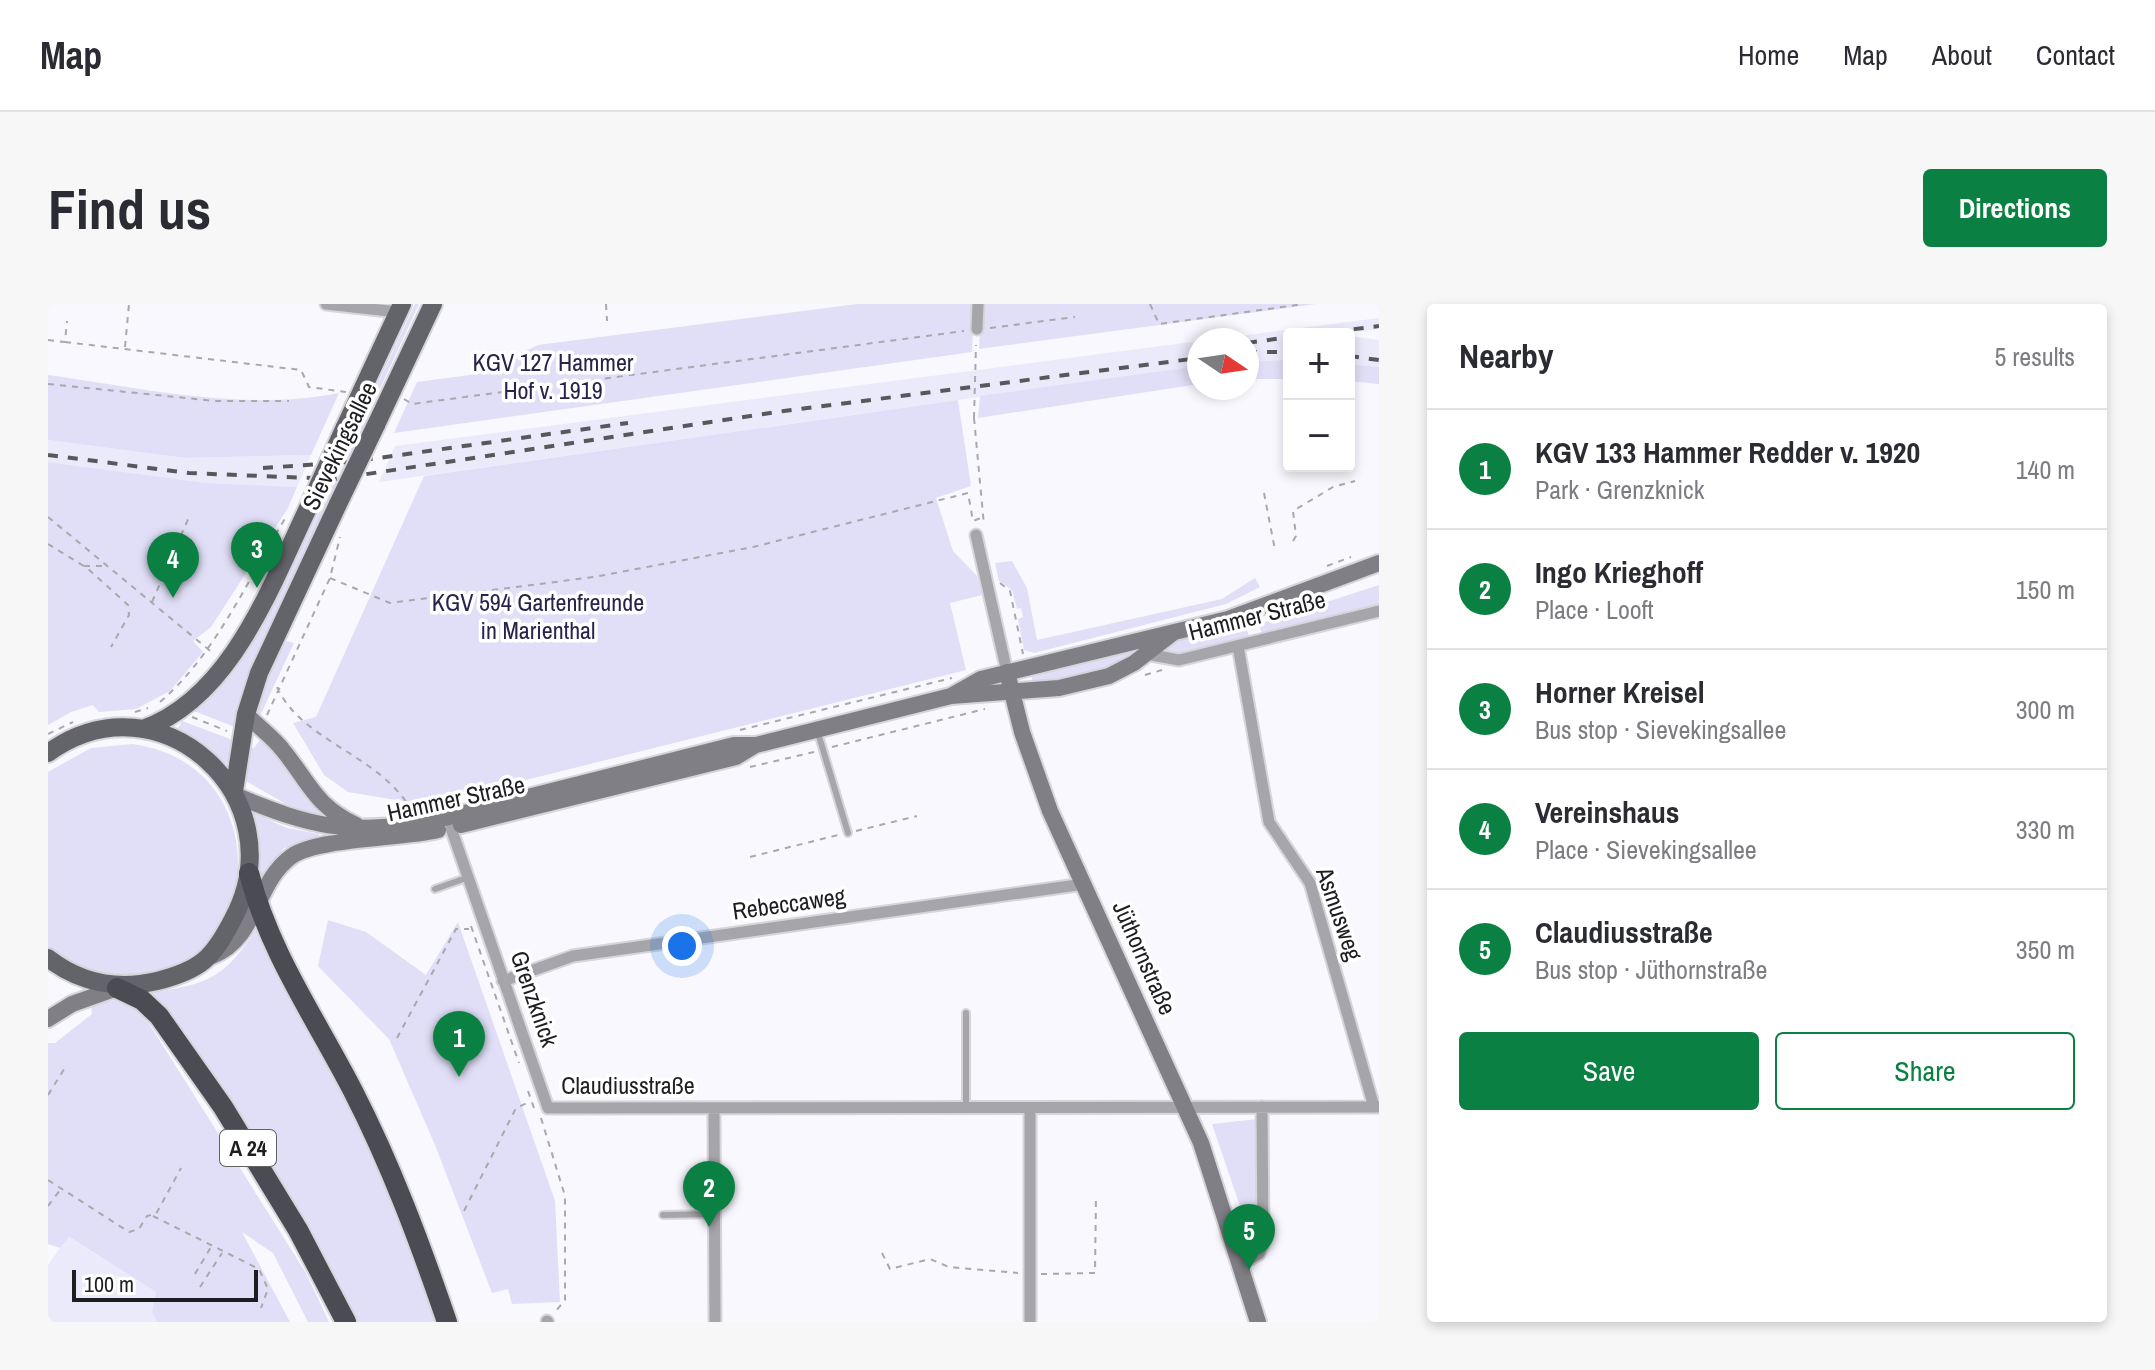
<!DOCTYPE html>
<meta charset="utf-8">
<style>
body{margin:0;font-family:"Archivo Narrow",sans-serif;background:#f7f7f7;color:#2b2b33}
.controls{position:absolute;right:24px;top:24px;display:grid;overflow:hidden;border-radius:8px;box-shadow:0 4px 12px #0003}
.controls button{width:72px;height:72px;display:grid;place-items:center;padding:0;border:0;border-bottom:2px solid #e1e1e2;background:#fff;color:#2b2b33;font:40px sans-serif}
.compass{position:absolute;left:1139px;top:24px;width:72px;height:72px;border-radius:50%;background:#fff;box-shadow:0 4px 12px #0003;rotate:103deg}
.scale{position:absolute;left:24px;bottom:20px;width:186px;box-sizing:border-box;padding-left:8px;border:4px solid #1e1e22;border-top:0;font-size:22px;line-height:28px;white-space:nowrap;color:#1e1e22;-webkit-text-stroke:6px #fff;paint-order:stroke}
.you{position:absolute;left:634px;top:642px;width:28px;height:28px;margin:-20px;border:6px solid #fff;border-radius:50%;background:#1a73e8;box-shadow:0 0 0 12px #1a73e833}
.badge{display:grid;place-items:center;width:52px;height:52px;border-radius:50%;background:#0b8043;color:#fff;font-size:26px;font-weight:700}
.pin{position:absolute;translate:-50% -66px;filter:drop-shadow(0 2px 4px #0008)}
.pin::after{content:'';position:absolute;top:42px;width:28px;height:24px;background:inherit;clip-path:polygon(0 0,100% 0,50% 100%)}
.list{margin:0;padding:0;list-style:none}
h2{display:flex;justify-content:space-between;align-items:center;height:104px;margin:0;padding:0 32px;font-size:34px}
h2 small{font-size:26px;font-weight:400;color:#7c7c81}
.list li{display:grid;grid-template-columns:52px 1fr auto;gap:24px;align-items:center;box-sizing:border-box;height:120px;padding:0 32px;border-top:2px solid #e1e1e2}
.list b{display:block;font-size:30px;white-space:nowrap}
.list p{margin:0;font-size:26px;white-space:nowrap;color:#7c7c81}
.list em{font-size:26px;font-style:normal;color:#7c7c81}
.actions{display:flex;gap:16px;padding:24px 32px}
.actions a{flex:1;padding:18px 0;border:2px solid #0b8043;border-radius:8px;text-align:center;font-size:28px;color:#0b8043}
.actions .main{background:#0b8043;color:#fff}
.map{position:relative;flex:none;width:1331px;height:1018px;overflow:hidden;border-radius:8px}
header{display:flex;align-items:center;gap:48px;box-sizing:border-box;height:112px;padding:0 40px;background:#fff;border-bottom:2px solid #e1e1e2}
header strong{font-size:38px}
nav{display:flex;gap:44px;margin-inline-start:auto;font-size:28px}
.intro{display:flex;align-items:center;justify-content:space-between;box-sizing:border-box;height:192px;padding:0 48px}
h1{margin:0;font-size:56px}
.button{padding:20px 36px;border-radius:8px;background:#0b8043;color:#fff;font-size:28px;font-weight:700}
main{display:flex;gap:48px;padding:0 48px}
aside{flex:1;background:#fff;border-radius:8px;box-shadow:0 4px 12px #0003}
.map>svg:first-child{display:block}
.built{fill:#eaeafb}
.green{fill:#e0dff7}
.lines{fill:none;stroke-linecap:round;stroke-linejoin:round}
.lane-casing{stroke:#d5d5db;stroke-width:10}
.street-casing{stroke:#d5d5db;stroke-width:15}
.secondary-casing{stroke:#d5d5db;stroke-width:20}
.primary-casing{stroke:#d5d5db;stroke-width:22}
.highway-casing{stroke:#d5d5db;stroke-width:24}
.path{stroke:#a8a8ad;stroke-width:2;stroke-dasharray:6 6;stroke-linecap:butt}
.lane{stroke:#a6a6aa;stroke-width:6}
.street{stroke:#a6a6aa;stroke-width:11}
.secondary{stroke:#7f7f85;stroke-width:16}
.primary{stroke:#63636a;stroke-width:18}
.highway{stroke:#4b4b53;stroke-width:20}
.rail{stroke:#58585c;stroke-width:4;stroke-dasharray:10 10;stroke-linecap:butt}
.primary-bridge-casing{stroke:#d5d5db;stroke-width:22;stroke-linecap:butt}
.path-bridge{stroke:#a8a8ad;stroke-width:2;stroke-dasharray:6 6;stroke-linecap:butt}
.primary-bridge{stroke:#63636a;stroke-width:18}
.labels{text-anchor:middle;stroke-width:7;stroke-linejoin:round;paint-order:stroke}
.shield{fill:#fff;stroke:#626264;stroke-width:2}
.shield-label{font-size:22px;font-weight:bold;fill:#1e1e22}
.park-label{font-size:24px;fill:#28224c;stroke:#fff}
.street-label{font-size:24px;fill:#1e1e22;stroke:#fff}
</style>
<header>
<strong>Map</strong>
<nav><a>Home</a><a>Map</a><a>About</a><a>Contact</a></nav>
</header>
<div class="intro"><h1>Find us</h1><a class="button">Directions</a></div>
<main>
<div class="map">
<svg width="1331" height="1018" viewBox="0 0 1331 1018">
<rect width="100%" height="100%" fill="#f8f8fe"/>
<path class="built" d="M1331,14V25L1290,30H1241V56L1199,57V36H1161Z
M1301,32L1331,36V63L1301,60Z
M1151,37V62L331,178L347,142Z
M0,136L137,154L263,151L249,183L159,179L0,158Z
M20,933L108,988L104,1008L109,1018H0V961Z"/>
<path class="green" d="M367,0H371L318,115L321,120L196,393L187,423L146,407L201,346L282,186L277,181L308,115L314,113Z
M809,0H926L924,48L346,129L369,78L429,70L490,41Z
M933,0H1268L931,45Z
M1241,56V75H1199V57Z
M1301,60L1331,63V80L1301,77Z
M1151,62V80L930,114L932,92Z
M0,71C95,84 195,108 291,89L263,151L137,154L0,136Z
M910,96L923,182L888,194L905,247L929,272L934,291L902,299L918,366L378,501L300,488L276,471L245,419L268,413L376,172Z
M0,158L159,179L249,183L240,204L163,323L145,337L155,348L122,387L88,405L51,408L45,401L23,408L0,421Z
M964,257L979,284L989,336L1174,295L1207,274L1212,283L1178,300L986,349L976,346L970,315L975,313L973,304L969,305L964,286L951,277L947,259Z
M1331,281V301L1214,330L1211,320Z
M1197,317L1201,333L1140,349L1111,347L1137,333Z
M1103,336L1082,358L1007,380H985L983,370Z
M239,337L246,339L210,416L206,407L220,366Z
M134,417L185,436L183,455L178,460L149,437L129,426Z
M214,433L232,449L273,506L270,511L238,500L196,476L199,443L206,444Z
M84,440C232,459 220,673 79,672C49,671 24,663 0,644V468L43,444Z
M203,508L239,524L271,530V533L236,544L211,575Z
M280,616L318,628L378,671L410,618L507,897L512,998L464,1000L460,985L444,989L387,841L341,735L270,662Z
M209,624C228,670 257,709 279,753C322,840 358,927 391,1018H306L173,789L109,695L101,689C160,680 175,676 209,624Z
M67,696L93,707L258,969L281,1018H260L225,949L194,928L242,1018H109L104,1008L108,988L21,933L12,944L0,940V739H7L44,710L43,702Z
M1210,815L1211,938L1207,946L1164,820Z"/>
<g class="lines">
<g class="lane-casing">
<path id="lane" d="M770,429L800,529
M387,585L421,573
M918,709V805
M615,911L668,910"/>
</g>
<g class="street-casing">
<path id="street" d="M278,0L350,8
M929,25L930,0
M928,231L959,368
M1190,342L1221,518L1262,579L1326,803
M1098,350L1131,356L1331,307
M403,524L500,804L1331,803
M455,677L525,652L1036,580
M666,804L667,1018
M982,804V1018
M1194,959L1211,950L1215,939L1214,803
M499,1017L500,1018"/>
</g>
<g class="secondary-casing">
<path id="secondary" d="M959,368L974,428L1002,507L1153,839L1210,1018
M903,392L933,375L1180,315L1331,259
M198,410C209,422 224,432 234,445C262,479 266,501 308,521
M189,492C266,524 297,530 381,518L686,441H708L903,392L1011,384L1061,372L1086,359L1125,329
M413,521L688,453L706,442
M164,652C210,634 207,578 244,552C270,534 353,535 390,526
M0,715L24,700L69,684"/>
</g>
<g class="primary-casing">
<path id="primary" d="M328,121L385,0
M296,125L354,0
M95,425C184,393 223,281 261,202
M0,449C112,368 250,494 185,615C165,654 153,666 109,677C70,686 32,679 0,654
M186,487L198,410L211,369L290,200"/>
</g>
<g class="highway-casing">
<path id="highway" d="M201,569C221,648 268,715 305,787C343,861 372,939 399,1018
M69,684L94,696L111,712L175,803L250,926L298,1018"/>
</g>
<path class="path" d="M558,0L559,17
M1102,0L1111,20L1256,0
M942,24L1027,13
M0,36L17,38L19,17
M17,38L253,66L261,83L298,88
M77,43L81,0
M0,80L167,97H241
M356,95L364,100L916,27
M926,114L936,221
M1216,189L1227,246
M0,213L166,350
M1245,237L1248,232L1245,207L1285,183L1307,177
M0,240L39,264L80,301L81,311L63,343
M36,262H58
M1279,262L1303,253
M282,274L342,299L546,273L705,243L920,189L925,217L933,214
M952,279L962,287L975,350
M104,298L141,213
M1097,371L1114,366
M229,383C253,437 330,450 363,505
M112,398C168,350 200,275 238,213
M87,408L100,404
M219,411L282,274L292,233
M144,413L179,427
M692,426L904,374
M0,430L25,418
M784,443L937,405
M702,463L766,448
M808,527L869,512
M702,553L790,531
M423,622L471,759
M349,734L408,625H421
M480,787L486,804
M0,791L18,762
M493,814L517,892V996L507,1008
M0,876L81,928L91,925L99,912L108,910L133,864
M0,902L13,885
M416,907L468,804L481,798
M105,912L211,965L220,985L213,1004
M834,949L842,965L882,955L901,963L970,969
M147,970L163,943
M993,970L1047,969L1048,892
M152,983L174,949"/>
<use href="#lane" class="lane"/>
<use href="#street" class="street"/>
<use href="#secondary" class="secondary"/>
<use href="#primary" class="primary"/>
<use href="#highway" class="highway"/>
<path class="rail" d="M1266,30L1331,22
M1199,39L1241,33
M1199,48H1241
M1301,52L1331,56
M0,151L141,169L286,175L736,107L1151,54
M215,164L302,158L580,119"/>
<g class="primary-bridge-casing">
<path id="primary-bridge" d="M290,200L328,121
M261,202L296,125"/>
</g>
<path class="path-bridge" d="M926,114L928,41"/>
<use href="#primary-bridge" class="primary-bridge"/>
</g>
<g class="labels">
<rect class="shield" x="172" y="826" width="56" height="36" rx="6"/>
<g class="shield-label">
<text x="200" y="852">A 24</text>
</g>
<g class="park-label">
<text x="505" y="67">KGV 127 Hammer<tspan x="505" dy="28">Hof v. 1919</tspan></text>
<text x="490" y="307">KGV 594 Gartenfreunde<tspan x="490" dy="28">in Marienthal</tspan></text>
</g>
<g class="street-label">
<text transform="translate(292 142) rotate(-64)" y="8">Sievekingsallee</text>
<text transform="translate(1209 312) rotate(-14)" y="8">Hammer Straße</text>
<text transform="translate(408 495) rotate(-12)" y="8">Hammer Straße</text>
<text transform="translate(741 600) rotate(-8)" y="8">Rebeccaweg</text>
<text transform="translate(1291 610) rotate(71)" y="8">Asmusweg</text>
<text transform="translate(1096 654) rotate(66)" y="8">Jüthornstraße</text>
<text transform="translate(486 695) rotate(71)" y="8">Grenzknick</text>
<text x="580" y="790">Claudiusstraße</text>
</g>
</g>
</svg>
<div class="controls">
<button>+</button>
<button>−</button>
</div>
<svg class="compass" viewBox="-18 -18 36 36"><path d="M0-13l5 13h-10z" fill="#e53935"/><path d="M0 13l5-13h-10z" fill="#7c7c81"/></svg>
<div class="scale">100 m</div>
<div class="you"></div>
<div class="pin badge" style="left:411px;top:773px">1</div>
<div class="pin badge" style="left:661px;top:923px">2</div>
<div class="pin badge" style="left:209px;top:284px">3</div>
<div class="pin badge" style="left:125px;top:294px">4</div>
<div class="pin badge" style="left:1201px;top:966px">5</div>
</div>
<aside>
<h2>Nearby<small>5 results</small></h2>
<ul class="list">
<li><span class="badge">1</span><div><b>KGV 133 Hammer Redder v. 1920</b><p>Park · Grenzknick</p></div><em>140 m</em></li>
<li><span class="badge">2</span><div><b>Ingo Krieghoff</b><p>Place · Looft</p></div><em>150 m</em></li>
<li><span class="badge">3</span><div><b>Horner Kreisel</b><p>Bus stop · Sievekingsallee</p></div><em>300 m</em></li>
<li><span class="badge">4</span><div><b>Vereinshaus</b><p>Place · Sievekingsallee</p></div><em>330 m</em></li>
<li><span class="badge">5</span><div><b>Claudiusstraße</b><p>Bus stop · Jüthornstraße</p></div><em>350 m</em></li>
</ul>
<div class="actions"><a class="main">Save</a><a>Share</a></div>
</aside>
</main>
